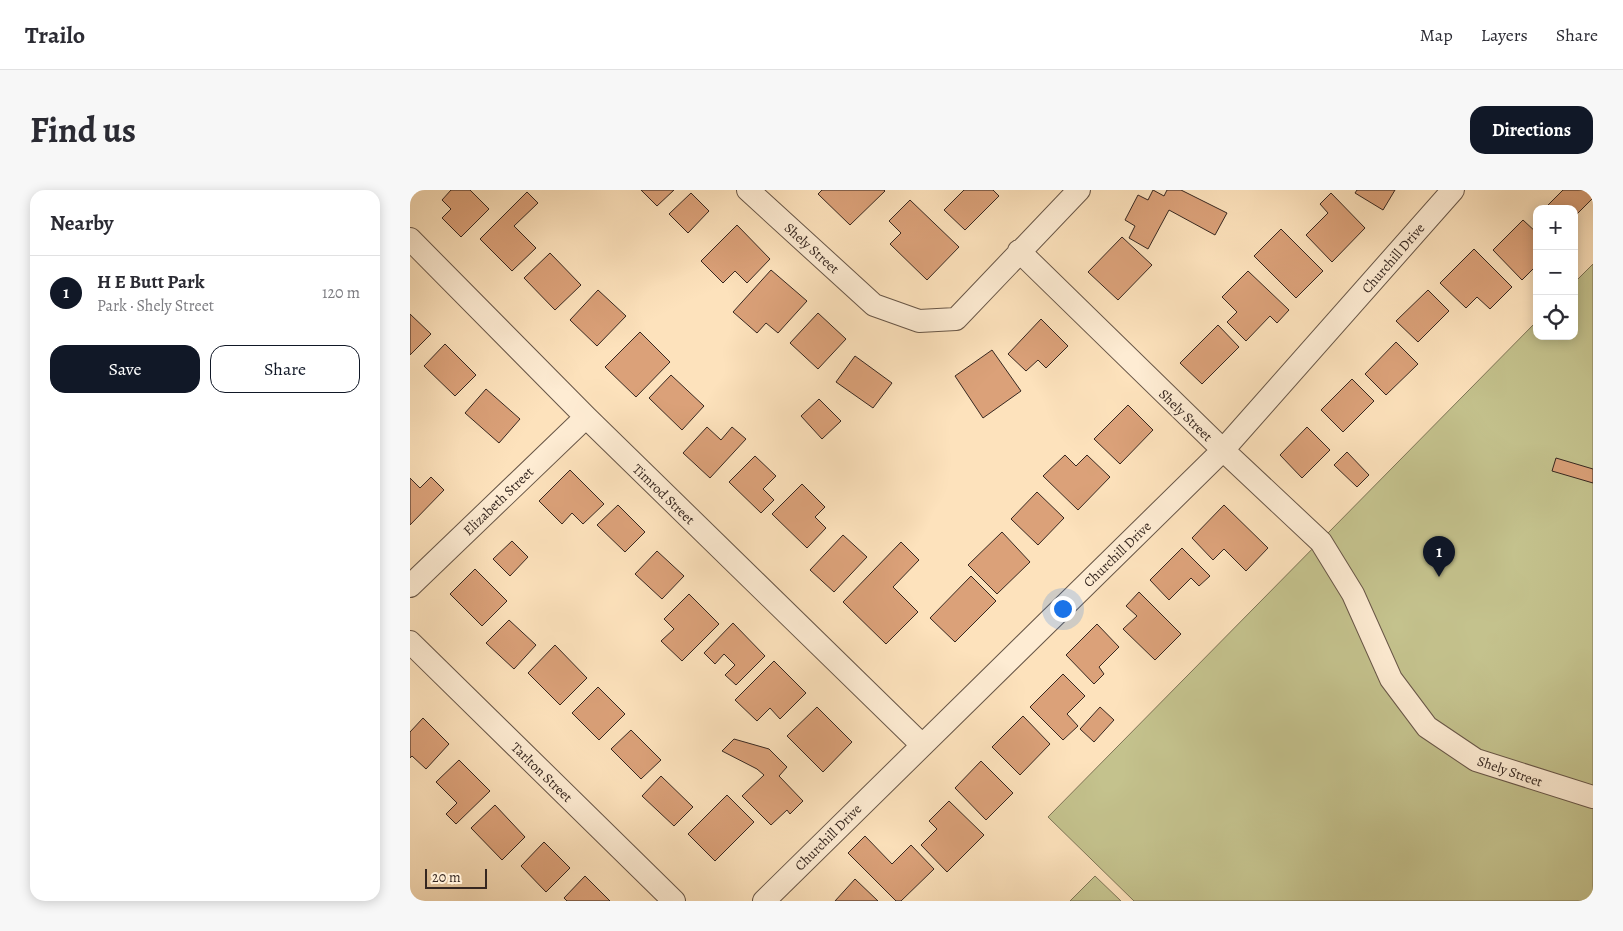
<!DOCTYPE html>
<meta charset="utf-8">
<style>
body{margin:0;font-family:Alegreya,serif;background:#f7f7f7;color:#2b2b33}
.controls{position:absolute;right:15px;top:15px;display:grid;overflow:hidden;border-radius:10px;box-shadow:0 2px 12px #0003}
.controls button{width:45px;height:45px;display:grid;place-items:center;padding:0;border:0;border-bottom:1px solid #e1e1e2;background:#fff;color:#2b2b33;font:25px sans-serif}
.scale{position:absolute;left:15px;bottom:12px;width:62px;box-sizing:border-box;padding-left:5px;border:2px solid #362720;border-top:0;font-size:14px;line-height:18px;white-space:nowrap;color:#362720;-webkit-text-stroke:4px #feecd3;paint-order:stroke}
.you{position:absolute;left:652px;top:418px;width:18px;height:18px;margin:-12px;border:4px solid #fff;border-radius:50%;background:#1a73e8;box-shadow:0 0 0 8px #1a73e833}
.badge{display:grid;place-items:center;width:32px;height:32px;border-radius:50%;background:#111827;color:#fff;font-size:16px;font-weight:700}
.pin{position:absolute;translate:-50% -41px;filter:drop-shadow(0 1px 2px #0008)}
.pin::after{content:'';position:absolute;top:26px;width:18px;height:15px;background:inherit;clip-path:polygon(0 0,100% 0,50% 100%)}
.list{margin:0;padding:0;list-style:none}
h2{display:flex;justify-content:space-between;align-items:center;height:65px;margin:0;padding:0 20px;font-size:21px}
h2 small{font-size:16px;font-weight:400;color:#7c7c81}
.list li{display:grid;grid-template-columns:32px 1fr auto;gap:15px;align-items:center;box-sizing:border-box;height:75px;padding:0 20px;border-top:1px solid #e1e1e2}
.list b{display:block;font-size:19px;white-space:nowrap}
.list p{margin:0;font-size:16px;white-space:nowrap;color:#7c7c81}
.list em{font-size:16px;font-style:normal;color:#7c7c81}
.actions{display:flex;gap:10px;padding:15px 20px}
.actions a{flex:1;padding:11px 0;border:1px solid #111827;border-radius:15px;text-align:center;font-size:18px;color:#111827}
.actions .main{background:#111827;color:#fff}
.icon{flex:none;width:28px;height:28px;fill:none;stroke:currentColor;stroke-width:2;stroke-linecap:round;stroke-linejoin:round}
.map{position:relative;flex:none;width:1183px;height:711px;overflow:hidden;border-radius:15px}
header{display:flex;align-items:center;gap:30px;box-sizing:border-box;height:70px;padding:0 25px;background:#fff;border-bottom:1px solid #e1e1e2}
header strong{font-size:24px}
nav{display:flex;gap:28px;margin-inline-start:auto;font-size:18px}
.intro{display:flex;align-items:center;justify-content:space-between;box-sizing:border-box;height:120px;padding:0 30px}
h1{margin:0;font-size:35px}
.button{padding:12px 22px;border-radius:15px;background:#111827;color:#fff;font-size:18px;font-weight:700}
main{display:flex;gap:30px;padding:0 30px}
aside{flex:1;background:#fff;border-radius:15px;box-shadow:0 2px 12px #0003}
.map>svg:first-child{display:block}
.green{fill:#c4c28d;stroke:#7d7456}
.building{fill:#dba179;stroke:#362720}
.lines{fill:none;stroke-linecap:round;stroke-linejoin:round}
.minor-casing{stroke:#685647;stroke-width:24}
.minor{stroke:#feecd3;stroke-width:22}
.labels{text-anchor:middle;stroke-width:4;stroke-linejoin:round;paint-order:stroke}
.street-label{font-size:14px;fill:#362720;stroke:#feecd3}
</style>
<header>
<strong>Trailo</strong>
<nav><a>Map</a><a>Layers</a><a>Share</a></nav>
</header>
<div class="intro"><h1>Find us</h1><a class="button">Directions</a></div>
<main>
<aside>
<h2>Nearby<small></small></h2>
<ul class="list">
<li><span class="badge">1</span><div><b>H E Butt Park</b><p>Park · Shely Street</p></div><em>120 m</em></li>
</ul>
<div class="actions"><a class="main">Save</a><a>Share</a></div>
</aside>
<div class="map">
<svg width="1183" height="711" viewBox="0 0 1183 711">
<rect width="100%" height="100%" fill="#fde2bc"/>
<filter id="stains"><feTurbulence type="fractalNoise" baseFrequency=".004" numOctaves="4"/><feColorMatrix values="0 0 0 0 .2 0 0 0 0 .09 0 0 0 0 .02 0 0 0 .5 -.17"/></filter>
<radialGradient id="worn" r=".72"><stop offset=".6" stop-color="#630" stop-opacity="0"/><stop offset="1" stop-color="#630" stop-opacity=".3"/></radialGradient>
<path class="green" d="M1183,74V711H724L638,627L1127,131V146H1164V93Z
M685,686L711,711H660Z"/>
<path class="building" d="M41,0H60L79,19L51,47L32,28L41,19L32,10Z
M231,0H264L247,16Z
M412,0H474L475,1L440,35L408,4Z
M554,0H583L589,6L555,40L534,20Z
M743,0L754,6L757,0H771L817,23L805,45L759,20L738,59L719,48L725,36L715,30L728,5L738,10Z
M947,0H985L973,20L945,3Z
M1153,0H1176L1183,8L1164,27V19H1134Z
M117,2L128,13L104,36L126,58L102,81L70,49Z
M281,3L299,21L278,43L259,24Z
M921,3L955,38L922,72L896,45L918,23L910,14Z
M500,10L549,57L517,90L480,54L491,43L479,31Z
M1113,30L1127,43V56L1123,60L1127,63V75L1112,90L1083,60Z
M327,35L360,69L337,93L325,81L313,93L291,71Z
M871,39L913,81L886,108L844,66Z
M712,47L742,75L708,110L678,82Z
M1064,59L1102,97L1080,119L1067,107L1056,118L1030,93Z
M140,63L171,95L145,120L114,88Z
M361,80L397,111L368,143L356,133L347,143L323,122Z
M838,81L879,120L867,133L860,126L836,151L817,132L827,122L812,107Z
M188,100L216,126L187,156L160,130Z
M1018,100L1039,121L1008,152L986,131Z
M408,123L436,149L408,179L380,153Z
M0,124L21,144L0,165Z
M631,129L658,156L636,178L628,170L616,181L598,164Z
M808,135L829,157L792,194L770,173Z
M230,142L260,172L226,207L195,177Z
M986,152L1008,174L976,205L955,184Z
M35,154L66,185L45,206L14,176Z
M582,160L611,201L573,228L545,186Z
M445,166L482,193L463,218L426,192Z
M261,185L294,216L272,240L239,208Z
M942,189L964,211L933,242L911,220Z
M76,199L110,229L89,253L55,223Z
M409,209L431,231L412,249L391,226Z
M718,215L743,240L710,274L684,249Z
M297,237L311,250L322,237L336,249L300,288L273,263Z
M897,237L920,260L892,288L870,265Z
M937,262L959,285L947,297L924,275Z
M655,265L666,276L677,265L700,287L668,320L633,286Z
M345,266L366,286L353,299L364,310L351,323L319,292Z
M1146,268L1183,279V293L1142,281Z
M160,280L194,314L173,334L162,323L152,334L129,311Z
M21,287L34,300L0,335V288L10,298Z
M392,294L415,317L405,327L416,338L397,358L362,324Z
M627,302L654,328L628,355L601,329Z
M208,315L235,342L215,362L187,335Z
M814,315L858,358L836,381L814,359L803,370L782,348Z
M592,342L620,372L587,404L558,375Z
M433,345L457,367L424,402L400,380Z
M102,351L118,367L100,386L83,369Z
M491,352L509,370L483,397L508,422L476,454L433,412Z
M772,358L800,386L789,396L781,388L759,410L740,390Z
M247,361L274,386L252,409L225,384Z
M65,379L97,411L72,436L40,404Z
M561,386L586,411L545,452L520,428Z
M729,402L771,444L745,470L713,439L727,426L716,416Z
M279,404L309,434L272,471L251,451L264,439L254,429Z
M99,430L126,455L104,479L76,453Z
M323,433L355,466L326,495L315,485L325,475L314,464L305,474L294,463Z
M687,434L709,457L689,477L694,484L684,494L656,465Z
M145,455L177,488L150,515L118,483Z
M364,471L396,503L370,529L360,518L347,531L325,510Z
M653,484L675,506L657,524L668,536L653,550L620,517Z
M188,497L215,524L189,550L162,523Z
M407,517L442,552L413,582L377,546Z
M690,517L704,530L684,552L670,539Z
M613,526L640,554L610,585L582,557Z
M13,528L39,554L16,579L2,566L0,568V542Z
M221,540L251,570L231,589L201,559Z
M324,549L359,559L377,577L369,586L393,611L380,624L377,620L361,635L332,606L354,585L347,579L312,561Z
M49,570L80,601L46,634L36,624L47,613L26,592Z
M571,571L603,603L576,630L545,598Z
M251,586L283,617L264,636L232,606Z
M317,605L344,632L305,671L278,644Z
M539,611L574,645L537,682L511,655L527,639L519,631Z
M85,615L115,647L92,670L61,638Z
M455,646L482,674L501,655L524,679L491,711H486L438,663Z
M134,652L160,678L136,702L111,676Z
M175,686L200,711H157L154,708Z
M445,689L468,711H425Z"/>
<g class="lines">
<g class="minor-casing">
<path id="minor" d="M338,0L464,115L509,131L546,129L669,0
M0,49L176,227L512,555
M609,61L813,260L911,352L943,404L981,489L1017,537L1066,570L1183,607
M0,396L176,227
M0,452L264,711
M354,711L813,260L1043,0"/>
</g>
<use href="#minor" class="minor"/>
</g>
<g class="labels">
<g class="street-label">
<text transform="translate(402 58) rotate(42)" y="5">Shely Street</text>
<text transform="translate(983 68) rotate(-49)" y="5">Churchill Drive</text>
<text transform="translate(776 225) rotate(44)" y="5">Shely Street</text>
<text transform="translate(254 304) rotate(44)" y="5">Timrod Street</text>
<text transform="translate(88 311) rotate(-44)" y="5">Elizabeth Street</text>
<text transform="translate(707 364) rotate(-44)" y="5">Churchill Drive</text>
<text transform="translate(1100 581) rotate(19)" y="5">Shely Street</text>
<text transform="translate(132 582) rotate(44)" y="5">Tarlton Street</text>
<text transform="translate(418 647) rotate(-45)" y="5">Churchill Drive</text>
</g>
</g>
<rect width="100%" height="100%" filter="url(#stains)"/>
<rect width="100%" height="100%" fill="url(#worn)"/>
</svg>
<div class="controls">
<button>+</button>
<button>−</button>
<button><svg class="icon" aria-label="locate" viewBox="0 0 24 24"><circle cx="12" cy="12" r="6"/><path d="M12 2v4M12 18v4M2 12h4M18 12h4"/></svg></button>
</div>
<div class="scale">20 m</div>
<div class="you"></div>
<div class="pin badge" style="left:1029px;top:387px">1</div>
</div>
</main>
